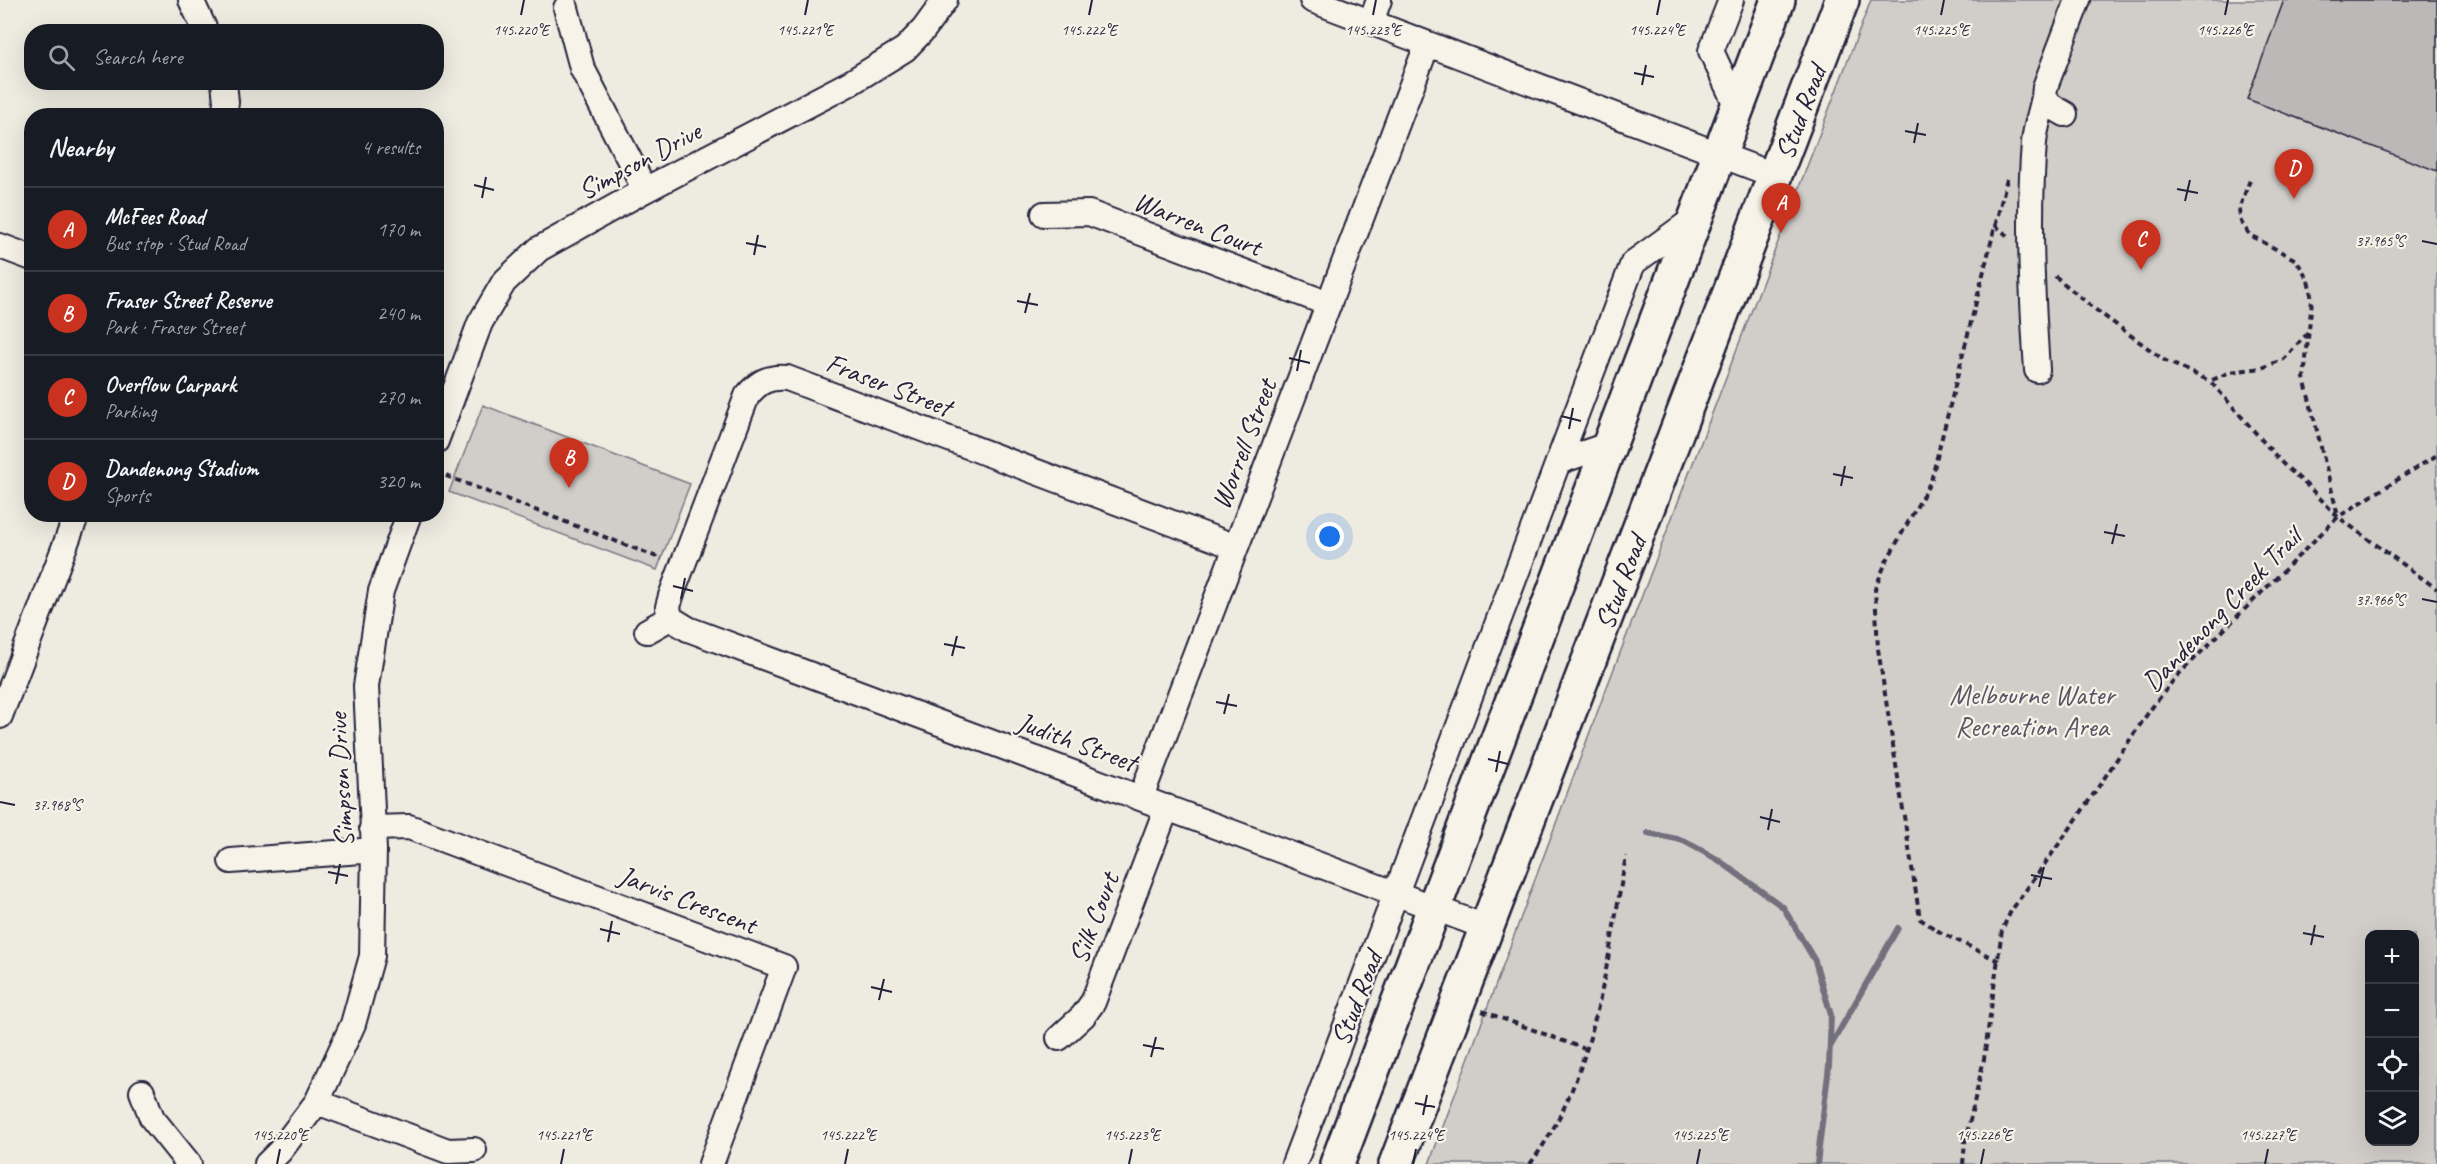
<!DOCTYPE html>
<meta charset="utf-8">
<style>
body{margin:0;font-family:Caveat,sans-serif;background:#20242c;color:#f1f3f6}
.controls{position:absolute;right:18px;bottom:18px;display:grid;overflow:hidden;border-radius:12px;box-shadow:0 6px 24px #0002}
.controls button{width:54px;height:54px;display:grid;place-items:center;padding:0;border:0;border-bottom:2px solid #363941;background:#171b24;color:#f1f3f6;font:30px sans-serif}
.you{position:absolute;left:1330px;top:537px;width:21px;height:21px;margin:-15px;border:4px solid #fff;border-radius:50%;background:#1a73e8;box-shadow:0 0 0 9px #1a73e833}
.badge{display:grid;place-items:center;width:39px;height:39px;border-radius:50%;background:#c8321e;color:#fff;font-size:20px;font-weight:700}
.pin{position:absolute;translate:-50% -50px;filter:drop-shadow(0 2px 3px #0008)}
.pin::after{content:'';position:absolute;top:32px;width:21px;height:18px;background:inherit;clip-path:polygon(0 0,100% 0,50% 100%)}
.list{margin:0;padding:0;list-style:none}
h2{display:flex;justify-content:space-between;align-items:center;height:78px;margin:0;padding:0 24px;font-size:26px}
h2 small{font-size:20px;font-weight:400;color:#9ea1a6}
.list li{display:grid;grid-template-columns:39px 1fr auto;gap:18px;align-items:center;box-sizing:border-box;height:84px;padding:0 24px;border-top:2px solid #363941}
.list b{display:block;font-size:22px;white-space:nowrap}
.list p{margin:0;font-size:20px;white-space:nowrap;color:#9ea1a6}
.list em{font-size:20px;font-style:normal;color:#9ea1a6}
.icon{flex:none;width:33px;height:33px;fill:none;stroke:currentColor;stroke-width:2;stroke-linecap:round;stroke-linejoin:round}
.map{position:relative;flex:none;width:2437px;height:1164px;overflow:hidden}
.search{position:absolute;background:#171b24;box-shadow:0 6px 24px #0002;left:24px;top:24px;width:420px;height:66px;display:flex;align-items:center;gap:15px;box-sizing:border-box;padding:0 21px;border-radius:24px;color:#9ea1a6;font-size:22px}
.panel{position:absolute;background:#171b24;box-shadow:0 6px 24px #0002;left:24px;top:108px;width:420px;height:414px;border-radius:24px}
.map>svg:first-child{display:block}
.green{fill:#d1cdc9;stroke:#7a7882;stroke-width:1.5;fill-rule:evenodd}
.lines{fill:none;stroke-linecap:round;stroke-linejoin:round}
.stream{stroke:#716f7b;stroke-width:6}
.building{fill:#bbb8b7;stroke:#22223b;stroke-width:1.5}
.minor-casing{stroke:#22223b;stroke-width:28}
.highway-casing{stroke:#22223b;stroke-width:38}
.path{stroke:#22223b;stroke-width:4;stroke-dasharray:6 4.5;stroke-linecap:butt}
.minor{stroke:#f7f3e8;stroke-width:24}
.highway{stroke:#f7f3e8;stroke-width:33}
.ticks{fill:none;stroke:#22223b;stroke-width:2}
.labels{text-anchor:middle;stroke-width:4.5;stroke-linejoin:round;paint-order:stroke}
.street-label{font-size:28px;fill:#22223b;stroke:#f7f3e8}
.park-label{font-size:28px;fill:#575566;stroke:#f7f3e8}
.ticks-label{font-size:15px;text-anchor:middle;fill:#22223b;stroke:#f7f3e8;stroke-width:4.5;stroke-linejoin:round;paint-order:stroke}
</style>
<div class="map">
<svg width="2437" height="1164" viewBox="0 0 2437 1164">
<rect width="100%" height="100%" fill="#eeebe1"/>
<filter id="ink" filterUnits="userSpaceOnUse"><feTurbulence type="fractalNoise" baseFrequency=".0167" numOctaves="2"/><feDisplacementMap in="SourceGraphic" scale="12" xChannelSelector="R" yChannelSelector="G"/><feConvolveMatrix kernelMatrix="1 2 1 2 8 2 1 2 1" color-interpolation-filters="sRGB"/></filter>
<g filter="url(#ink)">
<path class="green" d="M1871,0H2437V1164H1429L1600,705ZM2370,934H2414V1142H2370Z
M483,405L690,484L657,570L449,492Z"/>
<g class="lines">
<path class="stream" d="M1648,833L1682,840L1717,859L1783,907L1815,961L1831,1015L1829,1066L1817,1164
M1830,1047L1898,928"/>
</g>
<path class="building" d="M2284,0H2437V171L2247,99Z"/>
<g class="lines">
<g class="minor-casing">
<path id="minor" d="M191,0L206,32
M1312,0L1776,176
M1731,0L1711,51L1737,107
M566,8L582,68L645,190
M1371,22L1379,0
M2065,114L2051,106L2044,97L2045,87L2078,0
M224,116L226,102L224,82
M1044,214L1089,213L1329,304
M0,246L32,258
M2037,370C2032,294 2028,218 2034,143C2035,128 2041,112 2044,97
M436,441L480,323L504,282L539,249L645,190L850,83L905,49L924,29L945,0
M1558,462L1610,444
M670,618L688,629L1488,928
M670,618L668,607L671,596L747,396C758,382 769,376 787,378L1236,547
M647,631L670,618
M0,716L77,514
M1141,797L1427,45
M372,828L409,827L784,967L711,1164
M231,861L374,850
M1059,1038L1083,1016L1093,1002L1167,807
M142,1092L152,1118L189,1164
M317,1102L448,1151L474,1150
M267,1164L280,1151L317,1102L353,1024L372,956L374,850L366,686L381,591L409,514
M1294,1164L1633,263L1695,218"/>
</g>
<g class="highway-casing">
<path id="highway" d="M1337,1164L1778,0
M1396,1164L1842,0"/>
</g>
<path class="path" d="M2250,180L2239,209L2241,222L2250,235L2296,260L2308,279L2312,300L2304,378L2338,516
M1995,225L2010,238
M2055,276L2092,307L2164,360L2210,381
M2308,333L2284,359L2262,368L2230,372L2210,381L2283,464L2311,489L2338,517L2437,589
M436,472L662,559
M1999,961L1938,931L1920,919L1878,649L1875,589L1886,562L1931,481L2008,175
M1482,1011L1585,1049
M1530,1164C1596,1077 1607,960 1626,856
M1963,1164L1965,1142L1984,1059L2002,930L2011,911L2076,820L2150,710L2176,677L2338,517L2437,455"/>
<use href="#minor" class="minor"/>
<use href="#highway" class="highway"/>
</g>
</g>
<path class="ticks" d="M521,15L524,0M805,15L808,0M1089,15L1092,0M1373,15L1376,0M1657,15L1660,0M1941,15L1944,0M2225,15L2228,0M1634,73L1654,77M1642,85L1646,65M1905,131L1926,135M1914,143L1918,123M474,185L494,190M2177,189L2198,193M482,198L486,177M2185,201L2190,180M2422,241L2437,244M746,243L766,247M754,255L758,235M1017,301L1038,305M1025,313L1030,293M1289,358L1310,363M1297,371L1301,350M1561,416L1581,421M1569,429L1573,408M1833,474L1853,478M1841,486L1845,466M2104,532L2125,536M2112,544L2117,524M673,586L693,591M681,599L685,578M2422,599L2437,602M944,644L965,648M952,656L957,636M1216,702L1237,706M1224,714L1229,694M1488,759L1508,764M1496,772L1500,751M0,802L15,805M1760,817L1780,822M1768,830L1772,809M328,872L348,876M2031,875L2052,879M336,884L340,864M2039,887L2044,867M600,929L620,934M2303,933L2324,937M608,942L612,921M2311,945L2315,925M871,987L892,992M879,1000L884,979M1143,1045L1164,1049M1151,1057L1156,1037M1415,1103L1435,1107M1423,1115L1427,1095M277,1164L280,1149M561,1164L564,1149M845,1164L848,1149M1129,1164L1132,1149M1413,1164L1416,1149M1697,1164L1700,1149M1981,1164L1984,1149M2265,1164L2268,1149"/>
<g class="labels">
<g class="street-label">
<text transform="translate(1800 112) rotate(-69)" y="10">Stud Road</text>
<text transform="translate(639 160) rotate(-28)" y="10">Simpson Drive</text>
<text transform="translate(1198 223) rotate(21)" y="10">Warren Court</text>
<text transform="translate(889 384) rotate(21)" y="10">Fraser Street</text>
<text transform="translate(1243 444) rotate(-69)" y="10">Worrell Street</text>
<text transform="translate(1620 582) rotate(-69)" y="10">Stud Road</text>
<text transform="translate(2221 609) rotate(-46)" y="10">Dandenong Creek Trail</text>
<text transform="translate(1077 741) rotate(20)" y="10">Judith Street</text>
<text transform="translate(340 780) rotate(-93)" y="10">Simpson Drive</text>
<text transform="translate(688 899) rotate(21)" y="10">Jarvis Crescent</text>
<text transform="translate(1093 918) rotate(-69)" y="10">Silk Court</text>
<text transform="translate(1356 998) rotate(-69)" y="10">Stud Road</text>
</g>
<g class="park-label">
<text x="2032" y="704">Melbourne Water<tspan x="2032" dy="32">Recreation Area</tspan></text>
</g>
</g>
<g class="ticks-label">
<text x="521" y="35">145.220°E</text>
<text x="805" y="35">145.221°E</text>
<text x="1089" y="35">145.222°E</text>
<text x="1373" y="35">145.223°E</text>
<text x="1657" y="35">145.224°E</text>
<text x="1941" y="35">145.225°E</text>
<text x="2225" y="35">145.226°E</text>
<text x="2380" y="246">37.965°S</text>
<text x="2380" y="605">37.966°S</text>
<text x="57" y="810">37.968°S</text>
<text x="280" y="1140">145.220°E</text>
<text x="564" y="1140">145.221°E</text>
<text x="848" y="1140">145.222°E</text>
<text x="1132" y="1140">145.223°E</text>
<text x="1416" y="1140">145.224°E</text>
<text x="1700" y="1140">145.225°E</text>
<text x="1984" y="1140">145.226°E</text>
<text x="2268" y="1140">145.227°E</text>
</g>
</svg>
<div class="controls">
<button>+</button>
<button>−</button>
<button><svg class="icon" aria-label="locate" viewBox="0 0 24 24"><circle cx="12" cy="12" r="6"/><path d="M12 2v4M12 18v4M2 12h4M18 12h4"/></svg></button>
<button><svg class="icon" aria-label="layers" viewBox="0 0 24 24"><path d="M12 4l9 5-9 5-9-5zM3 14l9 5 9-5"/></svg></button>
</div>
<div class="you"></div>
<div class="pin badge" style="left:1781px;top:233px">A</div>
<div class="pin badge" style="left:569px;top:488px">B</div>
<div class="pin badge" style="left:2141px;top:270px">C</div>
<div class="pin badge" style="left:2294px;top:199px">D</div>
<div class="search"><svg class="icon" aria-label="search" viewBox="0 0 24 24"><circle cx="10" cy="10" r="6"/><path d="M15 15l6 6"/></svg>Search here</div>
<section class="panel">
<h2>Nearby<small>4 results</small></h2>
<ul class="list">
<li><span class="badge">A</span><div><b>McFees Road</b><p>Bus stop · Stud Road</p></div><em>170 m</em></li>
<li><span class="badge">B</span><div><b>Fraser Street Reserve</b><p>Park · Fraser Street</p></div><em>240 m</em></li>
<li><span class="badge">C</span><div><b>Overflow Carpark</b><p>Parking</p></div><em>270 m</em></li>
<li><span class="badge">D</span><div><b>Dandenong Stadium</b><p>Sports</p></div><em>320 m</em></li>
</ul>
</section>
</div>
